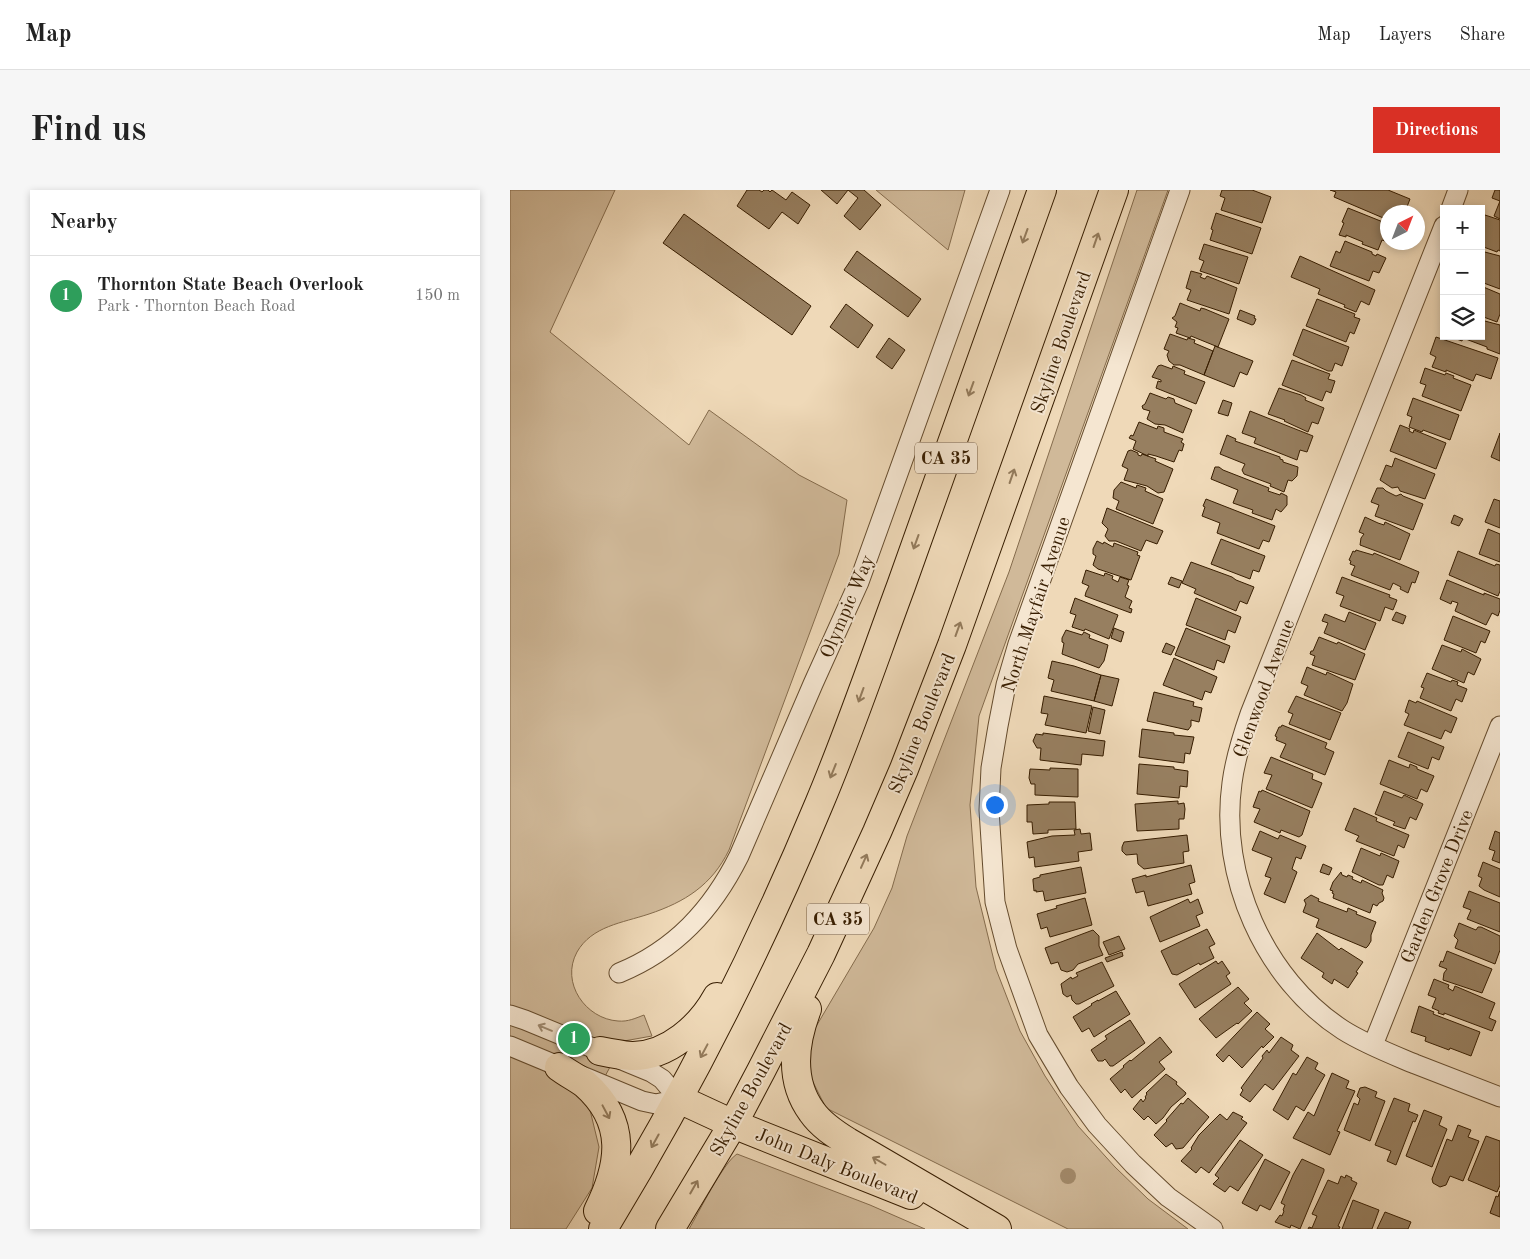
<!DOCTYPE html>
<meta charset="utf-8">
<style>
body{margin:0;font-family:"Old Standard TT",serif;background:#f6f6f6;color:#222}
.controls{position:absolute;right:15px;top:15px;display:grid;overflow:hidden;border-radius:0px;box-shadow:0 2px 8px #0003}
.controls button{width:45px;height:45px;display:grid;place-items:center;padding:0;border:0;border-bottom:1px solid #e0e0e0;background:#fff;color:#222;font:25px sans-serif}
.compass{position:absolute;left:870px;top:15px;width:45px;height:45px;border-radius:50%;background:#fff;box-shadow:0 2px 8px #0003;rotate:42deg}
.you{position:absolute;left:484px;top:614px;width:18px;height:18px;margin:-12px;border:4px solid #fff;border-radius:50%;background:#1a73e8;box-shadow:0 0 0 8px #1a73e833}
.badge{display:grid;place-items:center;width:32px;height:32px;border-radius:50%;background:#d93025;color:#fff;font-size:16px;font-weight:700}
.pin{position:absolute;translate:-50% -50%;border:2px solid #fff;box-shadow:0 1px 5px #0006}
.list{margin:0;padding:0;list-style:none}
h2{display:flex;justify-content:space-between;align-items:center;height:65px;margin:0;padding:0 20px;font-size:21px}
h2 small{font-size:16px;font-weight:400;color:#767676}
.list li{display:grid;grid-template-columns:32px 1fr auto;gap:15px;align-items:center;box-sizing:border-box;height:80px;padding:0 20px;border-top:1px solid #e0e0e0}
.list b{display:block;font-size:19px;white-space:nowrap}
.list p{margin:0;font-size:16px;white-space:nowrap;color:#767676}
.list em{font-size:16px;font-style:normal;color:#767676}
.icon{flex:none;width:28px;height:28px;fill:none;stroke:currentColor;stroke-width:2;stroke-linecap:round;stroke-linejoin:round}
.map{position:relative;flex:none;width:990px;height:1039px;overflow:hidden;border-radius:0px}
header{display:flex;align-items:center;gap:30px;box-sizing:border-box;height:70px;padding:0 25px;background:#fff;border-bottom:1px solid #e0e0e0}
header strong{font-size:24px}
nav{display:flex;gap:28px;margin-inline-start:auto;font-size:18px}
.intro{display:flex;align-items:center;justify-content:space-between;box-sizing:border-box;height:120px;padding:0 30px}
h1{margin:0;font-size:35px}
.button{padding:12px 22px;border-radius:0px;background:#d93025;color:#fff;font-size:18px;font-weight:700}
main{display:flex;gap:30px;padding:0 30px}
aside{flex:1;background:#fff;border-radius:0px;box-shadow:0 2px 8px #0003}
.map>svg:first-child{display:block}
.green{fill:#d0b999;stroke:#846b4c}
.building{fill:#977f60;stroke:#371d00}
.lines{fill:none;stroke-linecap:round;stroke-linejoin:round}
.street-casing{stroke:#654c2e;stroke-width:21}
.primary-casing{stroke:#371d00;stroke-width:30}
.street{stroke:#f5e6d1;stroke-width:19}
.primary{stroke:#efd9b8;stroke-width:28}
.tree{fill:#a38b6c}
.oneway{stroke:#937b5c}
.oneway2{stroke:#a08c73}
.labels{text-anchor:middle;stroke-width:4;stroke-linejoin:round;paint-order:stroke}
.shield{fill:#f5e6d1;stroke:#70593f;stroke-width:1}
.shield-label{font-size:18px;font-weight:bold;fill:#371d00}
.street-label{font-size:19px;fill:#371d00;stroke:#f5e6d1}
</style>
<header>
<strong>Map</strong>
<nav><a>Map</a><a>Layers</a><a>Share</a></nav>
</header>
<div class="intro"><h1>Find us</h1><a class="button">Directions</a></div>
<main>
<aside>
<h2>Nearby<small></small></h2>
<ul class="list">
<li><span class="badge" style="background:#2e9e5b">1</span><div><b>Thornton State Beach Overlook</b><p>Park · Thornton Beach Road</p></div><em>150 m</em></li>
</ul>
</aside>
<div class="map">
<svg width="990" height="1039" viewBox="0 0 990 1039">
<rect width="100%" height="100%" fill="#efd9b8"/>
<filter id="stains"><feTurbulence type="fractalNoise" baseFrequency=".004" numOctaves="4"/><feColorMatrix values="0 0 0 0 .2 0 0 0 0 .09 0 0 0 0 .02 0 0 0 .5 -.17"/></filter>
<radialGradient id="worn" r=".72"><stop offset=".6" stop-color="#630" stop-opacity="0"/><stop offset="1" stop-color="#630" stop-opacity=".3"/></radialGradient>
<path class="green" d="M0,0H105L40,142L179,255L199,220L289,285L337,310L329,364L219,660C202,695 175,712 139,724C112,733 82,736 67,762C50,793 76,829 108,831C118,832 126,828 134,825L142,846L114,851L79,916L89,957L82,998L56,1039H0Z
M366,0H455L438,60Z
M627,0H658L469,526L460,615L466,697L486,779L510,841L535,886L568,936L605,977L638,1009L678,1039H558L316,918L297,880L304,840L364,738L382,698L397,646L499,382Z
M227,964L360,1015L415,1039H179C189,1022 213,973 227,964Z"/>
<path class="building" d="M237,0H249L252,2L254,0H258L260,2L262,0L276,10L282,2L300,15L288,34L272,22L259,39L227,16Z
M311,0H338L327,14Z
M338,0H354L371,15L350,40L334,26L348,8Z
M712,0H742L761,7L752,33L711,20L715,8L710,6Z
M820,0H878L900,9L895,22L887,21V22H878V30L824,7L826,2Z
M985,0H990V29L984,26L990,11L982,8Z
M838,18L878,34V52L872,50L868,60L852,54L853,52L836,45V47L829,45L834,33L832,32Z
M706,23L751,38L742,64L700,50L703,40L701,39Z
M174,24L301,116L282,145L153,53Z
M975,25L990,30V61L988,60L987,62L971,56L973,45L971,44V35Z
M835,51L862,62V64L866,66L867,64L876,68L869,83L863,81L859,91L820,76L826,61L830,63Z
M694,54L738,67L729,94L690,81L694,71L689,69Z
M347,61L411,109L398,127L334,80Z
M971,61L990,66V99L971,92Z
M790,66L865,100L859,115L851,111L846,122L834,117L835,115L808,104L810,99L781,87Z
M681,81L692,84L690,87L695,89L697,86L727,98L719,124L677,110L681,100L676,98Z
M971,96L990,104V124L987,132L971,126Z
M807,109L845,124L844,127L850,129L844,144L840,142L836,152L796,136Z
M670,113L690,121L691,118L695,119L719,129L708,157L681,146L680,148L666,143L668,138L665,137L667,132L662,128L665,126Z
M336,114L363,135L348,158L320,137Z
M730,120L745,126L744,128L746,129L744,134L742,135L727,129Z
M971,130L990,135V164L977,159V157L953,148L952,151L938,146H971Z
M793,139L839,157L832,176L825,173L822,181H818L783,165Z
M660,144L677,150L678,148L685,150L684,153L703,161L694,185L670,175H664L659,171L657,165L659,161L654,159Z
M926,147L988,168L981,189L966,184L963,191L936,180V182L922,177L926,167L920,164Z
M379,148L395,160L382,179L366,167Z
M705,156L743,171L737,185L730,182L724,197L694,185Z
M782,170L820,184L818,189L825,191L821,203L816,201L812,211L772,195Z
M651,175L662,179L663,176L675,181L674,184L695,192L686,214L646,198L648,191L651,192V190L642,187L648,176Z
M915,178L935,185L936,183L944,186L943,188L961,195L951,221L912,206L916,195L910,193Z
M769,198L791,205L796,208L795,210L814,218L808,234L802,232L798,242L774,231L775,230L758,224Z
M640,203L656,209L658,207L664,209L665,213L682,220L673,243L655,235L645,234L637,229L640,221L633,219L632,216L635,214Z
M903,208L949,225L940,250L913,240L912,242L899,237L902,227L897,225Z
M713,210L722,213L718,226L708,223Z
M740,221L803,246L797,262L790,260L787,270L744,253L746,248L732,243Z
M629,232L647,239L648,236L654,238V242L673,249L671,252L674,254L672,261L669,260L664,272L646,266L638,264V266L623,259L626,251L619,248L621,245L623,246Z
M890,235L900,239L899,241L903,243L904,240L936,253L926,279L880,261Z
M990,243V271L981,267Z
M717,245L726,249L725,251L770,267V269L773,270V272L788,277L787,286L782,291L778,290L774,302L760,296L761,294L734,284L732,280L735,274L710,264Z
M621,260L628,263V265L631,266L632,264L646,269L645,271L663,279L654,302L648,303L637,296L614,290L618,279L612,276L618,261Z
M885,268L925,284L915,309L890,301L888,297L882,298L870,290L876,275L882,277Z
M705,277H709L713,280L759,298L758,301L770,305L771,303L777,306V315L771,322L766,319L762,330L742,323L743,320L723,313L728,300L701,289Z
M611,292L626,298L627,295L636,298L635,301L653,309L643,334L606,319L609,311L603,308L604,300Z
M867,298H873L876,301L886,306L891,304L893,306L913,314L903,340L865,326L869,315L861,312Z
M696,309L765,336L759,352L753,350L749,359L707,343L710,333L692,326L695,317L693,316Z
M984,309L990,311V338L975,332Z
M597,318L653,341L647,354L636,350L631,361L606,351H599L595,346L598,339L592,333Z
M944,325L953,329L949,336L941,333Z
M855,327L868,333L874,335L875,332L900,344L890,370L850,355L851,348L854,344L849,342Z
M978,339L990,344V372L969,364Z
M711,349L755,366L749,382L743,380L740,389L701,374Z
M587,351L593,354L594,352L603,357L604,353L628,362L627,365L630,366L621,390L588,379L583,375L586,366L583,364V359Z
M846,360L863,365L864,363L909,382L905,393L902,392L898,403L890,399L891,397L883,393L880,400L841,385L845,376L840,374L841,371L839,370L843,361L845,362Z
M948,361L985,376L986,374L990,375V401L988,406L939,385Z
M681,372L722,387L726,390L744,397L737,414L730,411L726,421L684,403L686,399L672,393Z
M576,380L594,386L595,383L603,386L602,389L608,392L610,387L619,390L617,395L619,396L615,407L622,411L619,418L622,419L621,423L575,406L576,402L579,396L572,393Z
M661,387L672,391L669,398L658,394Z
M832,387L880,405L879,407L887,410L883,420L875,417L870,431L830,416L834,406L826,403Z
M937,390L974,405V403L990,409V420L988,426L982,423L976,435L945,421L948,413L942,411L941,414L930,409Z
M565,408L608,425L599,449L575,439L574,441L562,437L566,425L560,423Z
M686,408L731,427L725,443L718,440L715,450L676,435Z
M839,422L866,433L855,460L814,443L818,433L812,431L815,424L835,432Z
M886,422L896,426L893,434L882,430Z
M943,426L980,441L975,453L971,451L966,463L934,450Z
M604,438L614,442L611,452L601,448Z
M676,438L720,456L714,473L707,470L704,480L665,465Z
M556,440L572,445L574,442L580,445L579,448L598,455L594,471L589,478L552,464L554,453L552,452V448Z
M809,447L827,454L828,452L855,464L845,490L802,475L805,466L800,464L801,461H803Z
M656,453L665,457L661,465L652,462Z
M932,455L951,462L952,459L971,469L964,485L958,482L954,493L922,479Z
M664,468L707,487L701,503L695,501L692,510L653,495Z
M542,471L564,476L591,485L584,511L541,501L544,490L538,488Z
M797,477L816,485L817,482L843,494L837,513L832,521L794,505L798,496L791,493Z
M917,483L941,492L942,490L948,492L947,495L957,499L952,512L946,509L941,521L910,508L914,498L911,497Z
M591,485L609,489L602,516L584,511Z
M644,502L684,512L683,516L692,518L689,532L681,530V536L678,540L637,531Z
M534,506L582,516L576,543L535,535L538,524L531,523Z
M786,506L831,523L820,550L779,534L783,524L778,522Z
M899,510L906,513L907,511L947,528L941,543L935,540L931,549L894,535L899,524L895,522Z
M583,517L595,520L590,544L578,541Z
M772,535L817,553L815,558L824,562L815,585L770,567L776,554L766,550L767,547L765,546L769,537H771Z
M632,539L664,543V545L684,547L680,564L675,563L674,573L629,567Z
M898,542L934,557L929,570L922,567L918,579L888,567Z
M533,543L595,551L593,566L572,564L571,575L530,570L531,558H527L523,551L526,544L533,545Z
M761,567L803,584L802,589L812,593L802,618L756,599L762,585L754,583Z
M879,570L899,578L900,574L907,577V579L924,586L917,602L911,599L907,609L870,594Z
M629,574L664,577V579L678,581L677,597L670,596L669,608L627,604Z
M540,578L568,579V607L525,605V594H521L519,588L520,579L540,580Z
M752,600L800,621L792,645L789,647L771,640L770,643L744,632L750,619L743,617L749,601L751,602Z
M874,601L892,608L894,605L913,614L906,630L900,627L895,639L883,635L885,632L865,624Z
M668,611V614L674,613L675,619L674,629H669V639L627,641L625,614Z
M539,612H565L566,639L538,640V643L523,644L522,632H517V615L539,614Z
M844,618L867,628L866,631L899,645L894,658L888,655L884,666L846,651L849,646L835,640Z
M570,639L571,644L580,643L582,660L568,662L569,671L525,677L524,667L519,668L517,652L542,646L565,645L564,640Z
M750,641L768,649L770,645L796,656L791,669L786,667L782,679L787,682L775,713L754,704L761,688L755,686L762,668L742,660Z
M985,641L990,643V673L982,670L985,661L979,659Z
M677,645L679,661L673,662L674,673L634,679L628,674L627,664L616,665L612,661V657L614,652Z
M851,658L870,666L871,663L889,671L883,688L877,685L873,695H869L842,682Z
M973,672L990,679V707L974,700L969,696L972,688L968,686Z
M813,674L822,678L819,685L810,682Z
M681,675L685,692L679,694L682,704L638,716L634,701L626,703L622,689L636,685V687Z
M571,677L576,703L535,711L533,701L526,702V700L524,701L523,691V689L530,687V685Z
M831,682L832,685L837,687L838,685L843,687L842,689L851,693L852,690L873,700L872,703L874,708L873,711L869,713L867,716L863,714L860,723L823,708L824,704L822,703L823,701L820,700L823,692Z
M959,701L990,713V742L957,729L961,720L953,717Z
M801,705L809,709L808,711L837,722L838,718L847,722L846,724L866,732L861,745V751L858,756L856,758L806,737L809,729L793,722L796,714L794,710Z
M575,708L582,735L540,747L537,737L531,739L527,724L547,718L546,716Z
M678,709L680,713L688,709L693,723L686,726L690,736L650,752L640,727Z
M949,733L966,740L968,737H971L990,746V760L985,774L945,758L948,750L944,746Z
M697,739L705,754L699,757L704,768L690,775L689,773L667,785L662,784L651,761Z
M583,740L589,746V756L593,765L568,774L563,780L557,782L551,780L548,772L541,774L535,758Z
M807,743L829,760L831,758L853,772L846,782L848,783L838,798L824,789L822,794L812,787L814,783L791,768Z
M609,746L615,759L599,765L593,752Z
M937,761L982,779L972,803L933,790L934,783L937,779L929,776L931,771L933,772Z
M612,762L613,766L597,772L595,768Z
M706,771L708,774L712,771L720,783L716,786L721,794L685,818L669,794Z
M592,772L604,796L569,814H566L562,810L561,805L557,807L553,804L551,794L561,787L562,789L568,786L566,783Z
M924,789L939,795L938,798L943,801L945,796L985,813L979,828L986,831L982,841L934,823V825L928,823L929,821L922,818L926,808L918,805Z
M728,797L739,809L734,813L742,821L728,834L727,833L706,848L689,829Z
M606,801L620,824L584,847L579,838L572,842L563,827L582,815L581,814L588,810V811Z
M909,816L924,822L923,824L970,842L961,866L940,858L939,860L915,851L916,847L901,842Z
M747,822L760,834L755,839L764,847L753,858L752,856L732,878L719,865L713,872L706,865Z
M620,830L635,853L603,876H600L595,869L593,871H588L581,860L597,849L595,846Z
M650,847L662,862L649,872L655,879L622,908L615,899L611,903L600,889L614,877L613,876L620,870L621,871Z
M771,847L783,855L781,860L789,866L763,900L755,894L740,912L730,905L733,900L731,898L753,868L752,866L757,860L759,863Z
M797,867L808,873L805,879L815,885L794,921L786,916L778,930L763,920L783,883L786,885Z
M822,883L839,891L836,898L845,901L827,941L830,942L820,965L783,948L798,922L804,926Z
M656,884L667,892L666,894L676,903L675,905L661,917L653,928L646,934L638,926L634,930L623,919L631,909L633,912L636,908L635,907L637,904L636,903Z
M855,897L867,902L865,907L875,911L860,951L834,940L844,913L848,915L850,909L847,906L850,898Z
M678,908L699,927L673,958L666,959L662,953L656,957L644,945L657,931L656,930L671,913L673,914Z
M884,908L900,914L898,921L908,925L905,932L903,931L886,975L877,971L881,961L865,955Z
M914,920L932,927L929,935L937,939L922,977L896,966Z
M723,922L733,927L731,929L737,933L699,983L691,977L686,983L671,971L682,959L681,958L689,945L710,924L717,930Z
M948,935L961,940L958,947L969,951L953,991L940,986L936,995L930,997L923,993L922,989L937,949L942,951Z
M976,946L990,951V995L987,1002L958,990Z
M730,950L753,965L728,1001L720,996L715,1002L703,994L709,988L705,985Z
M755,969L780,982L760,1020L750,1015L747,1021L732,1013Z
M792,969L814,979V981L790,1039L781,1035L780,1038L765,1032L770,1025L772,1026L774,1021L773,1020L775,1015L771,1013L783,985Z
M836,985L842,988L841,990L847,993L828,1036L830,1037L829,1039H798L799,1037L802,1038L807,1026L802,1024L818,990L828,994L831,986L835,988Z
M990,1001V1027L980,1023L986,1006L988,1007Z
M843,1010L869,1020L862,1039H832Z
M875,1022L901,1032L898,1039H867Z"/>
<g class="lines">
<g class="street-casing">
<path id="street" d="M670,0L508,454L496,495L488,536L481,578L479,620L485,712L497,759L528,845L559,897L587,935L623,974L658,1007L703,1039
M941,19L948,0
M934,36L740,524C732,547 725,569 722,593C709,686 754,789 833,840C855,854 881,864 905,874C934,885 962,896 990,907
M109,783C165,760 202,720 229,666L303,494L349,392L490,0
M0,825L15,830L141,882L152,889L169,909L146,914L132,911L0,856
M863,855L990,536"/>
</g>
<g class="primary-casing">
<path id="primary" d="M297,819C284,853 279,891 302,922C311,935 325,944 338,952L487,1039
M90,861C100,863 110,865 121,866C158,867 191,836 207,807
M49,877C57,883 67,888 75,894C118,932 111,975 88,1021
M169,909L223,934L401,1005
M93,1039C176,903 248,761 309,614C339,543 364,469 391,396C438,264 485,132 532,0
M160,1039L223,934L251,881L311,764L367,642L394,579L442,455L604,0"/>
</g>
<use href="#street" class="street"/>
<use href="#primary" class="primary"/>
</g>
<circle class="tree" cx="558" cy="986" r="8"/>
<defs><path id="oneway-shaft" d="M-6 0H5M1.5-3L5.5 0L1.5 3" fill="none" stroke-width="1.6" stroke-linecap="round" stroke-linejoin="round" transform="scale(1.25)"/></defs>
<g class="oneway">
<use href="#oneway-shaft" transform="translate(515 46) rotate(110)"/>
<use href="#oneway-shaft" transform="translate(586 50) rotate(-71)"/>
<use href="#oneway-shaft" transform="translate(461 199) rotate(110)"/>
<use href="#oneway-shaft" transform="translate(502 286) rotate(-71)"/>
<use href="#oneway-shaft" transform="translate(406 352) rotate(110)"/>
<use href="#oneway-shaft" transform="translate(448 439) rotate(-70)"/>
<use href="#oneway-shaft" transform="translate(351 505) rotate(110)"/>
<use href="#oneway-shaft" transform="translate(323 581) rotate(112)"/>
<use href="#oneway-shaft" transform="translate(354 671) rotate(-66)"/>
<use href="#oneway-shaft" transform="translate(194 861) rotate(118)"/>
<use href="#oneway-shaft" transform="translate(96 922) rotate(62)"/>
<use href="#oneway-shaft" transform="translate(145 951) rotate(119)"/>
<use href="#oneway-shaft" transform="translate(369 971) rotate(-150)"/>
<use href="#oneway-shaft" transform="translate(184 997) rotate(-60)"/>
</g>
<use class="oneway2" href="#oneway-shaft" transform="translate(35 838) rotate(-157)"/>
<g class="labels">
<g class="shield">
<rect x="405" y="252.5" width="62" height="31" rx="4"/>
<rect x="297" y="713.5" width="62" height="31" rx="4"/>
</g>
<g class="shield-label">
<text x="436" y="274">CA 35</text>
<text x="328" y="735">CA 35</text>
</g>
<g class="street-label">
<text transform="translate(550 152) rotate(-71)" y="7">Skyline Boulevard</text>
<text transform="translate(525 414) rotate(-72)" y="7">North Mayfair Avenue</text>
<text transform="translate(336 416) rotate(-67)" y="7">Olympic Way</text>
<text transform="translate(753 498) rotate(-70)" y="7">Glenwood Avenue</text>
<text transform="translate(411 533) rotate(-68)" y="7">Skyline Boulevard</text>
<text transform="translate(926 696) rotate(-68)" y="7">Garden Grove Drive</text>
<text transform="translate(240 899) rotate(-61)" y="7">Skyline Boulevard</text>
<text transform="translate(327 975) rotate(22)" y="7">John Daly Boulevard</text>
</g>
</g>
<rect width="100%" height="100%" filter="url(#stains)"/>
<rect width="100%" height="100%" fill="url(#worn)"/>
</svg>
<div class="controls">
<button>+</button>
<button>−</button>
<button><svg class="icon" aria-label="layers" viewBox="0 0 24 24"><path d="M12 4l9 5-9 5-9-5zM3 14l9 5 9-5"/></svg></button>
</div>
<svg class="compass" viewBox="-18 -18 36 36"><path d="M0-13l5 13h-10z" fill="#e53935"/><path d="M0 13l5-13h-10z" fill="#767676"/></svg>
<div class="you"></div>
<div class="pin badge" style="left:64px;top:849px;background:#2e9e5b">1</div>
</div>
</main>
